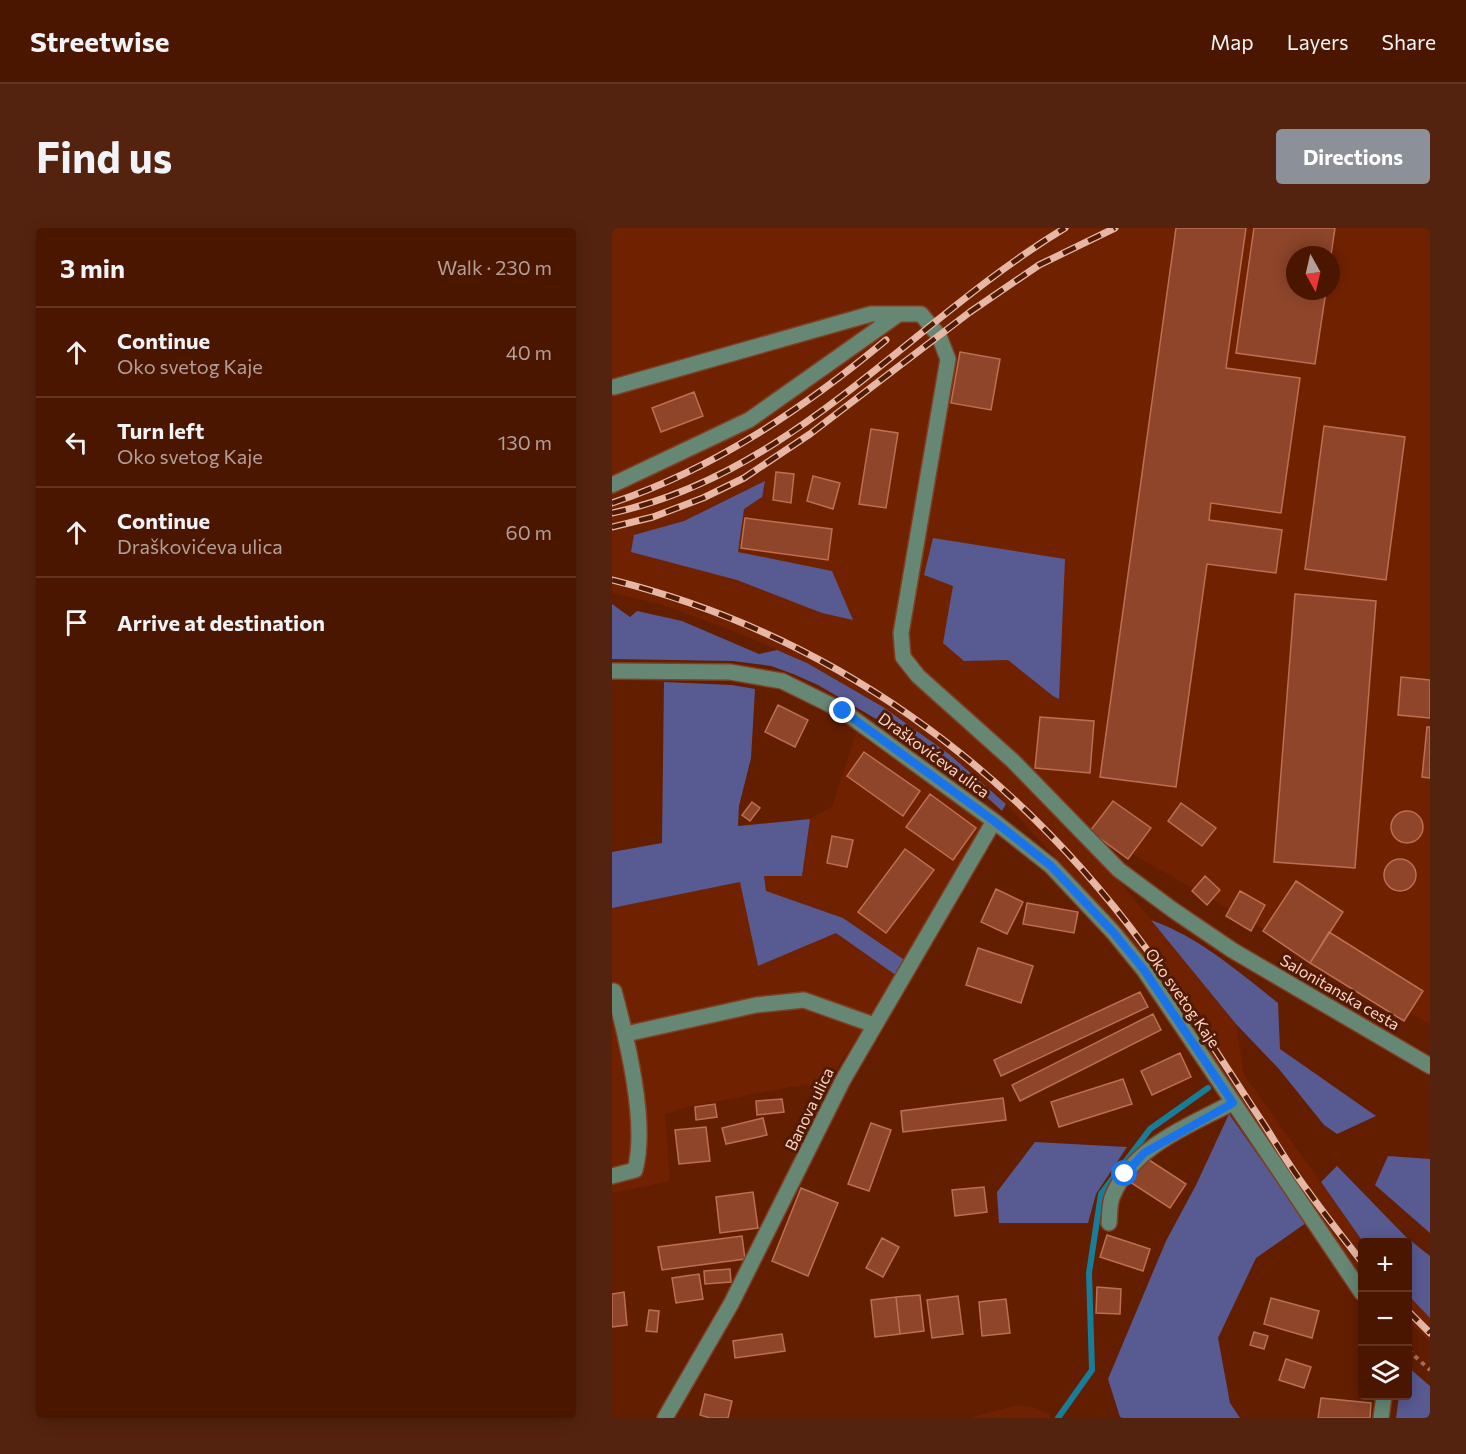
<!DOCTYPE html>
<meta charset="utf-8">
<style>
body{margin:0;font-family:Commissioner,sans-serif;background:#54230f;color:#f1f3f6}
.controls{position:absolute;right:18px;bottom:18px;display:grid;overflow:hidden;border-radius:6px;box-shadow:0 3px 15px #0003}
.controls button{width:54px;height:54px;display:grid;place-items:center;padding:0;border:0;border-bottom:2px solid #613522;background:#4a1600;color:#f1f3f6;font:30px sans-serif}
.compass{position:absolute;left:674px;top:18px;width:54px;height:54px;border-radius:50%;background:#4a1600;box-shadow:0 3px 15px #0003;rotate:172deg}
.stop{position:absolute;width:18px;height:18px;margin:-14px;border:4px solid #1a73e8;border-radius:50%;background:#fff}
.stop.end{background:#1a73e8;border-color:#fff;box-shadow:0 2px 6px #0008}
.list{margin:0;padding:0;list-style:none}
h2{display:flex;justify-content:space-between;align-items:center;height:78px;margin:0;padding:0 24px;font-size:26px}
h2 small{font-size:20px;font-weight:400;color:#b29f99}
.list li{display:grid;grid-template-columns:39px 1fr auto;gap:18px;align-items:center;box-sizing:border-box;height:90px;padding:0 24px;border-top:2px solid #613522}
.list b{display:block;font-size:22px;white-space:nowrap}
.list p{margin:0;font-size:20px;white-space:nowrap;color:#b29f99}
.list em{font-size:20px;font-style:normal;color:#b29f99}
.icon{flex:none;width:33px;height:33px;fill:none;stroke:currentColor;stroke-width:2;stroke-linecap:round;stroke-linejoin:round}
.map{position:relative;flex:none;width:818px;height:1190px;overflow:hidden;border-radius:6px}
header{display:flex;align-items:center;gap:36px;box-sizing:border-box;height:84px;padding:0 30px;background:#4a1600;border-bottom:2px solid #613522}
header strong{font-size:28px}
nav{display:flex;gap:33px;margin-inline-start:auto;font-size:21px}
.intro{display:flex;align-items:center;justify-content:space-between;box-sizing:border-box;height:144px;padding:0 36px}
h1{margin:0;font-size:42px}
.button{padding:15px 27px;border-radius:6px;background:#8c9099;color:#fff;font-size:21px;font-weight:700}
main{display:flex;gap:36px;padding:0 36px}
aside{flex:1;background:#4a1600;border-radius:6px;box-shadow:0 3px 15px #0003}
.map>svg:first-child{display:block}
.built{fill:#702200;fill-rule:evenodd}
.green{fill:#585a92}
.lines{fill:none;stroke-linecap:round;stroke-linejoin:round}
.stream{stroke:#177d98;stroke-width:6}
.building{fill:#8e452a;stroke:#bd6f52;stroke-width:1.5}
.minor-casing{stroke:#7f3f23;stroke-width:18}
.path{stroke:#a76e56;stroke-width:4;stroke-dasharray:4.5 4.5;stroke-linecap:butt}
.minor{stroke:#658774;stroke-width:15}
.rail-casing{stroke:#e6b7a5;stroke-width:7}
.rail{stroke:#501b05;stroke-width:4.5;stroke-dasharray:14;stroke-linecap:butt}
.route{stroke:#1a73e8;stroke-width:8}
.labels{text-anchor:middle;stroke-width:6;stroke-linejoin:round;paint-order:stroke}
.street-label{font-size:16px;fill:#fed3c3;stroke:#501b05}
</style>
<header>
<strong>Streetwise</strong>
<nav><a>Map</a><a>Layers</a><a>Share</a></nav>
</header>
<div class="intro"><h1>Find us</h1><a class="button">Directions</a></div>
<main>
<aside>
<h2>3 min<small>Walk · 230 m</small></h2>
<ul class="list">
<li><svg class="icon" aria-label="ahead" viewBox="0 0 24 24"><path d="M12 20V5M6 11l6-6 6 6"/></svg><div><b>Continue</b><p>Oko svetog Kaje</p></div><em>40 m</em></li>
<li><svg class="icon" aria-label="left" viewBox="0 0 24 24"><path d="M17 20v-9H6M10 6l-5 5 5 5"/></svg><div><b>Turn left</b><p>Oko svetog Kaje</p></div><em>130 m</em></li>
<li><svg class="icon" aria-label="ahead" viewBox="0 0 24 24"><path d="M12 20V5M6 11l6-6 6 6"/></svg><div><b>Continue</b><p>Draškovićeva ulica</p></div><em>60 m</em></li>
<li><svg class="icon" aria-label="arrive" viewBox="0 0 24 24"><path d="M6 21V4h12l-3 4 3 4H6"/></svg><div><b>Arrive at destination</b></div></li>
</ul>
</aside>
<div class="map">
<svg width="818" height="1190" viewBox="0 0 818 1190">
<rect width="100%" height="100%" fill="#631e00"/>
<path class="built" d="M0,0H818V796L454,588L624,796L632,847L751,1014L750,1046L735,1030L533,733L496,687L387,568L337,526L271,479L195,435L127,405L48,376L0,365ZM683,27H719V63H683Z
M244,505L372,595L294,733L231,690L154,664L152,648H190L198,591L220,579Z
M129,654L224,705L285,748L214,857L184,858L70,880L53,886L58,953L0,965V680Z
M796,1067L818,1090V1114L796,1093Z
M405,1177L421,1179L438,1186L437,1190H357Z"/>
<path class="green" d="M153,253L150,269L132,281L126,324L220,343L241,392L210,385L125,352L19,324L22,307L72,293Z
M321,310L453,331L447,471L441,468L396,432L352,433L331,415L341,358L312,347Z
M0,376L18,389L25,383L70,393L147,426L165,422L195,435L271,479L337,526L394,576L390,583L366,561L312,519L206,457L181,446L159,438L121,433L0,431Z
M52,454L120,457L143,461L139,530L127,578L126,598L198,591L190,648H152L154,663L231,690L294,733L285,748L224,705L146,738L128,654L0,680V624L50,615Z
M539,692C587,709 627,744 666,775L668,821L764,888L725,906L712,897L667,841L624,796Z
M617,886L694,995L644,1030L606,1110L618,1175L628,1190H511L508,1189L496,1151L554,1013L584,957Z
M423,914L515,919L484,966L476,995H387L385,964Z
M776,928L818,931V1005L763,957Z
M725,938L794,1009L818,1028V1090L796,1067V1014H751L709,954Z
M796,1139L818,1158V1190H784L787,1168H796Z"/>
<g class="lines">
<path class="stream" d="M446,1190L480,1142L477,1045L489,966L538,901L596,860"/>
</g>
<path class="building" d="M564,0H634L614,140L688,150L669,285L599,275L597,292L670,302L664,345L595,336L564,559L488,549Z
M642,0H723L719,27H683V63H714L703,136L624,125Z
M348,124L388,131L379,182L339,175Z
M82,164L91,188L49,204L40,180Z
M712,198L793,209L774,352L693,341Z
M259,201L286,205L274,280L247,276Z
M164,244L182,246L179,275L161,272Z
M201,248L228,255L221,281L195,273Z
M133,290L220,301L216,332L129,320Z
M683,366L764,373L743,640L662,634Z
M789,449L818,452V490L786,487Z
M166,477L196,492L183,519L153,504Z
M428,489L482,493L478,545L423,540Z
M815,499H818V550L810,549Z
M252,524L308,563L291,588L235,548Z
M318,566L364,600L341,632L294,599Z
M501,573L539,600L516,631L478,603Z
M140,574L148,580L138,593L130,587Z
M569,575L604,600L590,618L556,593Z
M779 599a16 16 0 1 1 32 0a16 16 0 1 1-32 0Z
M220,608L241,612L235,639L215,635Z
M293,621L322,642L274,705L246,684Z
M772 647a16 16 0 1 1 32 0a16 16 0 1 1-32 0Z
M593,648L608,662L595,677L580,663Z
M684,653L731,684L698,735L651,703Z
M384,661L411,674L395,706L369,694Z
M628,663L653,677L639,703L614,688Z
M415,675L466,684L462,705L411,696Z
M717,704L811,763L792,793L698,735Z
M366,720L421,738L409,775L354,757Z
M528,764L536,779L389,848L382,832Z
M541,786L549,802L408,873L400,857Z
M568,825L579,849L540,867L529,843Z
M511,851L520,876L447,899L439,874Z
M391,870L394,892L291,904L289,883Z
M170,871L172,884L145,887L144,873Z
M103,876L105,889L84,892L83,879Z
M151,890L155,907L114,916L110,900Z
M259,895L279,902L257,963L236,956Z
M94,899L98,933L67,936L63,902Z
M534,930L574,956L558,980L518,954Z
M372,959L375,984L343,988L340,962Z
M189,960L226,975L196,1048L160,1033Z
M141,964L146,1000L108,1005L104,969Z
M495,1007L538,1021L531,1043L488,1029Z
M130,1008L133,1031L50,1042L46,1019Z
M270,1010L287,1019L271,1049L254,1040Z
M118,1041L119,1054L93,1056L92,1043Z
M87,1046L91,1071L64,1075L60,1050Z
M485,1059L509,1061L508,1086L484,1085Z
M12,1064L15,1097L0,1099V1066Z
M308,1067L312,1103L288,1106L284,1069Z
M346,1068L351,1106L320,1110L315,1072Z
M284,1069L288,1106L263,1109L259,1072Z
M659,1070L707,1083L700,1110L652,1096Z
M394,1071L398,1105L370,1108L367,1074Z
M37,1082L47,1083L45,1104L34,1103Z
M642,1104L656,1108L652,1121L638,1117Z
M170,1106L173,1123L123,1130L121,1113Z
M674,1131L699,1139L692,1160L667,1152Z
M93,1166L120,1173L116,1190H98L88,1187Z
M709,1170L759,1175L758,1190H706Z"/>
<g class="lines">
<g class="minor-casing">
<path id="minor" d="M2,159L259,86H309L327,108L336,131L289,405L291,429L306,448L401,533L507,642L561,682L620,722L818,838
M0,257L137,192L287,86
M0,443L118,444L170,453L231,483L382,593L439,638L501,704L532,742L750,1065
M0,764L2,763C15,811 36,895 23,942L0,948
M14,806L144,777L192,772L262,797
M497,995C498,986 497,975 501,967C522,918 576,898 620,875
M53,1190L119,1076L231,852L382,593
M769,1190L772,1168"/>
</g>
<path class="path" d="M796,1122L818,1142"/>
<use href="#minor" class="minor"/>
<g class="rail-casing">
<path id="rail" d="M0,275C102,241 192,180 274,112
M0,285C182,246 300,92 453,0
M0,299L41,289L91,270L132,250L198,206L358,84L427,37L503,0
M0,352C218,406 400,538 533,719C576,777 613,838 653,898C667,920 680,942 696,963C713,987 732,1011 750,1034
M796,1083L818,1105"/>
</g>
<use href="#rail" class="rail"/>
</g>
<g class="lines">
<path class="route" d="M231,483L382,593L439,638L501,704L532,742L621,875L532,925L513,946"/>
</g>
<g class="labels">
<g class="street-label">
<text transform="translate(322 527) rotate(36)" y="6">Draškovićeva ulica</text>
<text transform="translate(728 764) rotate(30)" y="6">Salonitanska cesta</text>
<text transform="translate(571 770) rotate(55)" y="6">Oko svetog Kaje</text>
<text transform="translate(197 881) rotate(-64)" y="6">Banova ulica</text>
</g>
</g>
</svg>
<div class="controls">
<button>+</button>
<button>−</button>
<button><svg class="icon" aria-label="layers" viewBox="0 0 24 24"><path d="M12 4l9 5-9 5-9-5zM3 14l9 5 9-5"/></svg></button>
</div>
<svg class="compass" viewBox="-18 -18 36 36"><path d="M0-13l5 13h-10z" fill="#e53935"/><path d="M0 13l5-13h-10z" fill="#b29f99"/></svg>
<div class="stop" style="left:513px;top:946px"></div>
<div class="stop end" style="left:231px;top:483px"></div>
</div>
</main>
